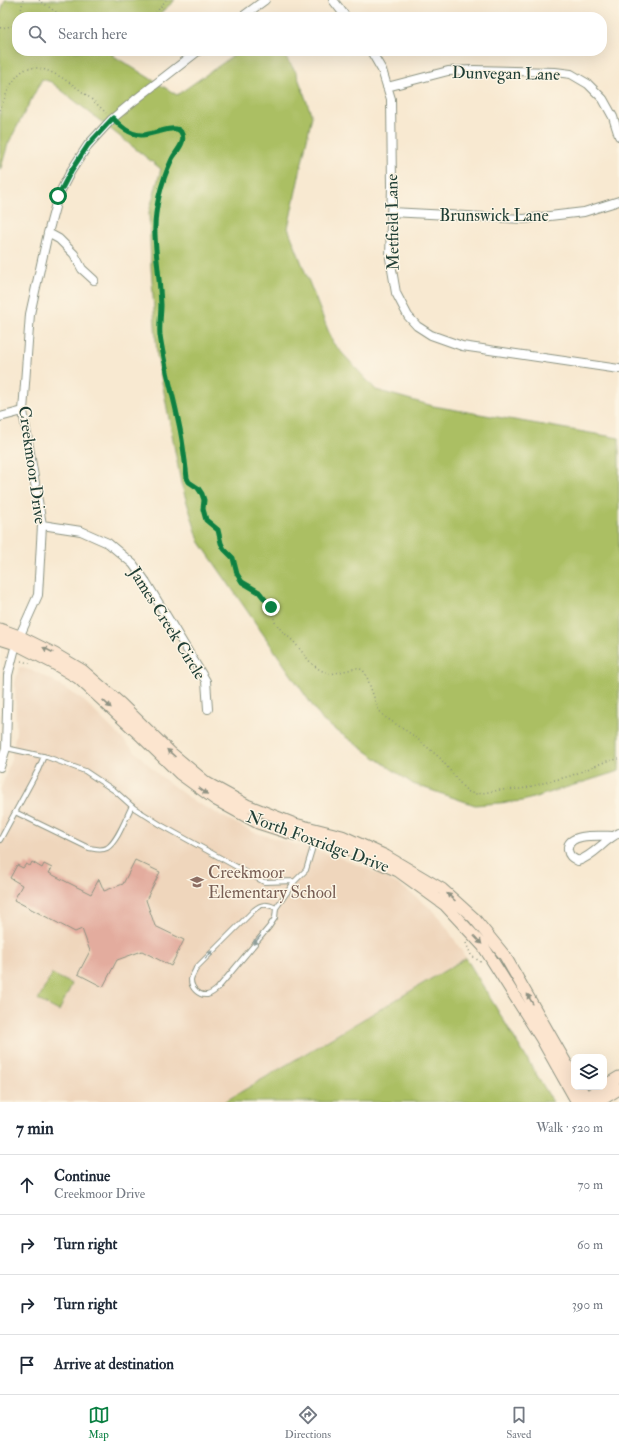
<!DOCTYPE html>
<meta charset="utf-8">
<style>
body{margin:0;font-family:"IM FELL Double Pica",serif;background:#f6f6f7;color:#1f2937}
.controls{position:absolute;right:12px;bottom:12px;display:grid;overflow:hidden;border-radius:8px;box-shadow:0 4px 16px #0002}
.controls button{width:36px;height:36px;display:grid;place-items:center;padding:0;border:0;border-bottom:1px solid #e0e1e3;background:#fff;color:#1f2937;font:20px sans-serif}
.stop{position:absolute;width:12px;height:12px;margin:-9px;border:3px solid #0b8043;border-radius:50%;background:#fff}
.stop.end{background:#0b8043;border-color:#fff;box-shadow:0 1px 4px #0008}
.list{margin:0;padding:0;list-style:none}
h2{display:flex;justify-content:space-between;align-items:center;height:52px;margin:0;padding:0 16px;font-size:17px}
h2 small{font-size:13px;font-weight:400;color:#747a83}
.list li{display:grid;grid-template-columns:26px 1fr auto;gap:12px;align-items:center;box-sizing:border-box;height:60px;padding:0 16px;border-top:1px solid #e0e1e3}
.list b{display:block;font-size:15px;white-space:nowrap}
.list p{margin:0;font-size:13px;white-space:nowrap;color:#747a83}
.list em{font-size:13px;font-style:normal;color:#747a83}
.icon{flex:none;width:22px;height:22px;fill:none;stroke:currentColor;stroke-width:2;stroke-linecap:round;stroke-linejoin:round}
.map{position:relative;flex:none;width:619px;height:1102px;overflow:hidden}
.search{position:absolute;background:#fff;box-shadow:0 4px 16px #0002;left:12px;right:12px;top:12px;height:44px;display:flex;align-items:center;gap:10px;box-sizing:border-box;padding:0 14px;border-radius:16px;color:#747a83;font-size:15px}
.sheet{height:292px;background:#fff}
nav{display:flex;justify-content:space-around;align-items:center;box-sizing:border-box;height:56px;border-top:1px solid #e0e1e3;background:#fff;font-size:11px;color:#747a83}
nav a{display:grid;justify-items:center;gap:2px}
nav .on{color:#0b8043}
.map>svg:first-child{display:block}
.built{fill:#efd6bc}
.green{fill:#abbf63;stroke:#657e4c}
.building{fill:#e3ac9e}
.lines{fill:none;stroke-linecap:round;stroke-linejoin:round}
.lane-casing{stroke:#8c9382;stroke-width:6}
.street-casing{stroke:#8c9382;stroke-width:10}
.secondary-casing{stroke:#8c9382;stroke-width:13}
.path{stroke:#8c9382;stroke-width:1.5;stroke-dasharray:1 3;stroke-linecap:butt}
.lane{stroke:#fff;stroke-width:4}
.street{stroke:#fff;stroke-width:8}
.secondary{stroke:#fce5cf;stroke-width:11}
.oneway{fill:#8e9182}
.oneway2{fill:#8f9e9a}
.route{stroke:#0b8043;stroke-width:5}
.labels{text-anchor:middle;stroke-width:3;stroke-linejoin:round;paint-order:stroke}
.street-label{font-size:17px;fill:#1f3d34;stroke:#fcf5e5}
.education-label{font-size:17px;fill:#785e54;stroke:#fcf5e5;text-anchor:start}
</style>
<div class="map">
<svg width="619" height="1102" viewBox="0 0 619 1102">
<rect width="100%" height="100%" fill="#fcf5e5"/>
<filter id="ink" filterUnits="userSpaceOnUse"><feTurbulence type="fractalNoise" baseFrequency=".025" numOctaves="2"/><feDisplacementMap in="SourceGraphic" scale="8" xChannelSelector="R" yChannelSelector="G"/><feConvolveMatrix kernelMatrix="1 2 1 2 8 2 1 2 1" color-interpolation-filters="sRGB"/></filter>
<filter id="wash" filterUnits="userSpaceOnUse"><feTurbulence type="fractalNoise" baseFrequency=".012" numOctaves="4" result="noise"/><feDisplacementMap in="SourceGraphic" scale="16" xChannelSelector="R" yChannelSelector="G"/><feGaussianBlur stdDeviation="0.9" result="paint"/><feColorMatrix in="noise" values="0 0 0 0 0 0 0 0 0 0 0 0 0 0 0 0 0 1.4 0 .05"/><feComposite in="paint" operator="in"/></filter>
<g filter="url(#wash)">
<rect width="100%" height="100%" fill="#f8e9d1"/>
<path class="built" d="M19,667L36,672L52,680L84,701L159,775L177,789L195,802L253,832L335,856L363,867L384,876L404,888L434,911L447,928L466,958L224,1102H0V791L11,759L16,732L15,684Z"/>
<path class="green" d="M5,0H175L156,17H17V51H116L112,55L177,95L240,51H281L296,72L312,116L288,228L333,343L376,390L433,406L619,438V771L523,801L475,805L413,784L323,721L199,541L181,483L157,355L151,266L149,212L161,169L51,82L42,79L8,144L0,171V15Z
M466,958L553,1102H224Z
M52,974L72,984L59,1011L38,1000Z"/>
<g id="blocks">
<path class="building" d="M135,860L160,872L146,900L155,926L184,940L171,966L142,951L117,960L103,987L78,974L90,951L82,929L75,932L14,900L22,885L10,878L17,865L23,868L26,864L30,866L32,862L42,868L44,864L52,868L49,873L91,894L99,879L104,891L123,884Z"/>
</g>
</g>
<g filter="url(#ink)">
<use href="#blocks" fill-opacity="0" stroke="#8c9382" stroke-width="1"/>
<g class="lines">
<g class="lane-casing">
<path id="lane" d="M6,748L47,757L85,771L115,791L134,808L161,825L264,882L295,881L306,870L315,840
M15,812L89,848C95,849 101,851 107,848C118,841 126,817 132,806
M0,840L38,770L44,756
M276,908C267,904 262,903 254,910L196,968C195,972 191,976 191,980C191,988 199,996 207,995C211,994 215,991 218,988L269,927L275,918L276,908L295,881"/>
</g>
<g class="street-casing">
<path id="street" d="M333,0L346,17
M242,17L265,0
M371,51L382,70L391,99L392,186L390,258L396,293L408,316L417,326L431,335L462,346L619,369
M387,87L448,71L474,70L555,72L571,74L588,84L603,99L613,117L619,136
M391,212L524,219L584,212L619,201
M48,233L59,239L74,254L82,269L94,280
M0,417L23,411
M42,525L81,531L108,543L133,564L146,582L206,681L208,709
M0,767L6,748L8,675L16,644L38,595L42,525L23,411L30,314L48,233L58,196L71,171L88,145L112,119L135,100L198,51
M613,836C602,836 566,832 568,850C569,857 573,858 578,861C594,856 604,840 619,833"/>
</g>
<g class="secondary-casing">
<path id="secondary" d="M0,629L19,636L55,654L82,670L121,704L170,752L207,783L247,805L295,824L342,836L386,856L442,889L474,918L505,956L574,1077
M0,639L16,644L51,662L78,678L142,737L180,774L216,800L258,823L289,833L338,845L398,871L445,905L483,946L541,1038L577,1102
M604,1086L619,1077
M580,1087L588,1102
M578,1102L603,1087
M598,1102L619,1089"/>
</g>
<path class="path" d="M39,0L63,17
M20,17L23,0
M149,17L155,14L166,0
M0,28L13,26L17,22
M0,110C5,97 12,76 26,69C47,60 92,98 106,113
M118,124C124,130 133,135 142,135C152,136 175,122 181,133C183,137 183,140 181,144C179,149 175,153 173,157C163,175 158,198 155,218C153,243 157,268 160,293C161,307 159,322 160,335C164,366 173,395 179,424C183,442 185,460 187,478L189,482L198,488L202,494L204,500L203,509L206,520L218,530L221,543L224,549L233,558L237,574L242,582L259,591L266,599L271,607L275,622L281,630L294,642L311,663L320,670L331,674L357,668L363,670L367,677L378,709L385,717L414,736L440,758L464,788L470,793L477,794L500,790L521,789L570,776L607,761L619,759
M21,661L32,664
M466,943L471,955L483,964"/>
<use href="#lane" class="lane"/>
<use href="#street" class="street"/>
<use href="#secondary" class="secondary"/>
</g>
<defs><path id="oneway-solid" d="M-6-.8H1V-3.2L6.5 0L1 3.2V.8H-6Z"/></defs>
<g class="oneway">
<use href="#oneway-solid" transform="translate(48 650) rotate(-153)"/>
<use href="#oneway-solid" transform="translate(107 704) rotate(43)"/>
<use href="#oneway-solid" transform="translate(171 753) rotate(-138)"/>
<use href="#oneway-solid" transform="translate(203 791) rotate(36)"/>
<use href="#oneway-solid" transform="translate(451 897) rotate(-138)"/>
<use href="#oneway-solid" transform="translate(478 940) rotate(47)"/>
<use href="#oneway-solid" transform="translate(530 999) rotate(-120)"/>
</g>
<g class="oneway2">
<use href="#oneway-solid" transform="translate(257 940) rotate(130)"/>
<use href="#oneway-solid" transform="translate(209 955) rotate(-45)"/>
</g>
</g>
<g class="lines" filter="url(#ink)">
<path class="route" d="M58,196L71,171L88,145L113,118C121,127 129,134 141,135C151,136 175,123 181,132C187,142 176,151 172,159C161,182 154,210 155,235C156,258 160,281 161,305C161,315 159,325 160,335C164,365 173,394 179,424C183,442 185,460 187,478L189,482L198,488L202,494L204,500L203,509L206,520L218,530L221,543L224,549L233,558L237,574L242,582L259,592L271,607"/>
</g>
<defs>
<g id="school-bare" transform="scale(1.08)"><path d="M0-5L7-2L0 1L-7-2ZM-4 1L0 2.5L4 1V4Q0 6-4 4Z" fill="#8d6e63" stroke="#fcf5e5" stroke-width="2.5" paint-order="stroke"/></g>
</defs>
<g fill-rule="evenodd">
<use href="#school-bare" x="197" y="882"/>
</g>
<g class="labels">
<g class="street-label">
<text transform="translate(506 73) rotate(1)" y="6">Dunvegan Lane</text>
<text x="494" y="221">Brunswick Lane</text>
<text transform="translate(392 222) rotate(-91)" y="6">Metfield Lane</text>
<text transform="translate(33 465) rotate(82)" y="6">Creekmoor Drive</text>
<text transform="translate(168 623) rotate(58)" y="6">James Creek Circle</text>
<text transform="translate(318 841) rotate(20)" y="6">North Foxridge Drive</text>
</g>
<g class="education-label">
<text x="208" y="878">Creekmoor<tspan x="208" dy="20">Elementary School</tspan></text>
</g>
</g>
</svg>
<div class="controls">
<button><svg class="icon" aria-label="layers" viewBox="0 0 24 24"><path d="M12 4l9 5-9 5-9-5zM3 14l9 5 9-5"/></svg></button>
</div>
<div class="stop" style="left:58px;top:196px"></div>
<div class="stop end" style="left:271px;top:607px"></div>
<div class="search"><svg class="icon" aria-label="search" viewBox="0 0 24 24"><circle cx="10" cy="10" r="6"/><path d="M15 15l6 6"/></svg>Search here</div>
</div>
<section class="sheet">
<h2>7 min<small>Walk · 520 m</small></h2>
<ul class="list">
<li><svg class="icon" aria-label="ahead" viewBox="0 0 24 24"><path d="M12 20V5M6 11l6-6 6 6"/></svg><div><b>Continue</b><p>Creekmoor Drive</p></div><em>70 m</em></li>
<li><svg class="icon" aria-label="right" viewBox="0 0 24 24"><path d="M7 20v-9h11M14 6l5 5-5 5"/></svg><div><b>Turn right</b></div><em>60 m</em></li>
<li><svg class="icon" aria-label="right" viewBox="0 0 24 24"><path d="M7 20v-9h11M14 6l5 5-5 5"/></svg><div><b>Turn right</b></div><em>390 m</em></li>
<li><svg class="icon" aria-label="arrive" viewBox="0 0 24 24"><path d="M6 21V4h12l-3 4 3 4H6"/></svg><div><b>Arrive at destination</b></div></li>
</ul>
</section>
<nav>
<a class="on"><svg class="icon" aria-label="map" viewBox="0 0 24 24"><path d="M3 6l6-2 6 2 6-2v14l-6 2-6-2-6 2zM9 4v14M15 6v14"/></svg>Map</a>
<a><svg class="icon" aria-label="directions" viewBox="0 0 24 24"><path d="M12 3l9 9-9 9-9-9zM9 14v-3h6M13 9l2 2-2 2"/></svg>Directions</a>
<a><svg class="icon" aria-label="saved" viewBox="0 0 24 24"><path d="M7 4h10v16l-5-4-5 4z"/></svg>Saved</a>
</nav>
